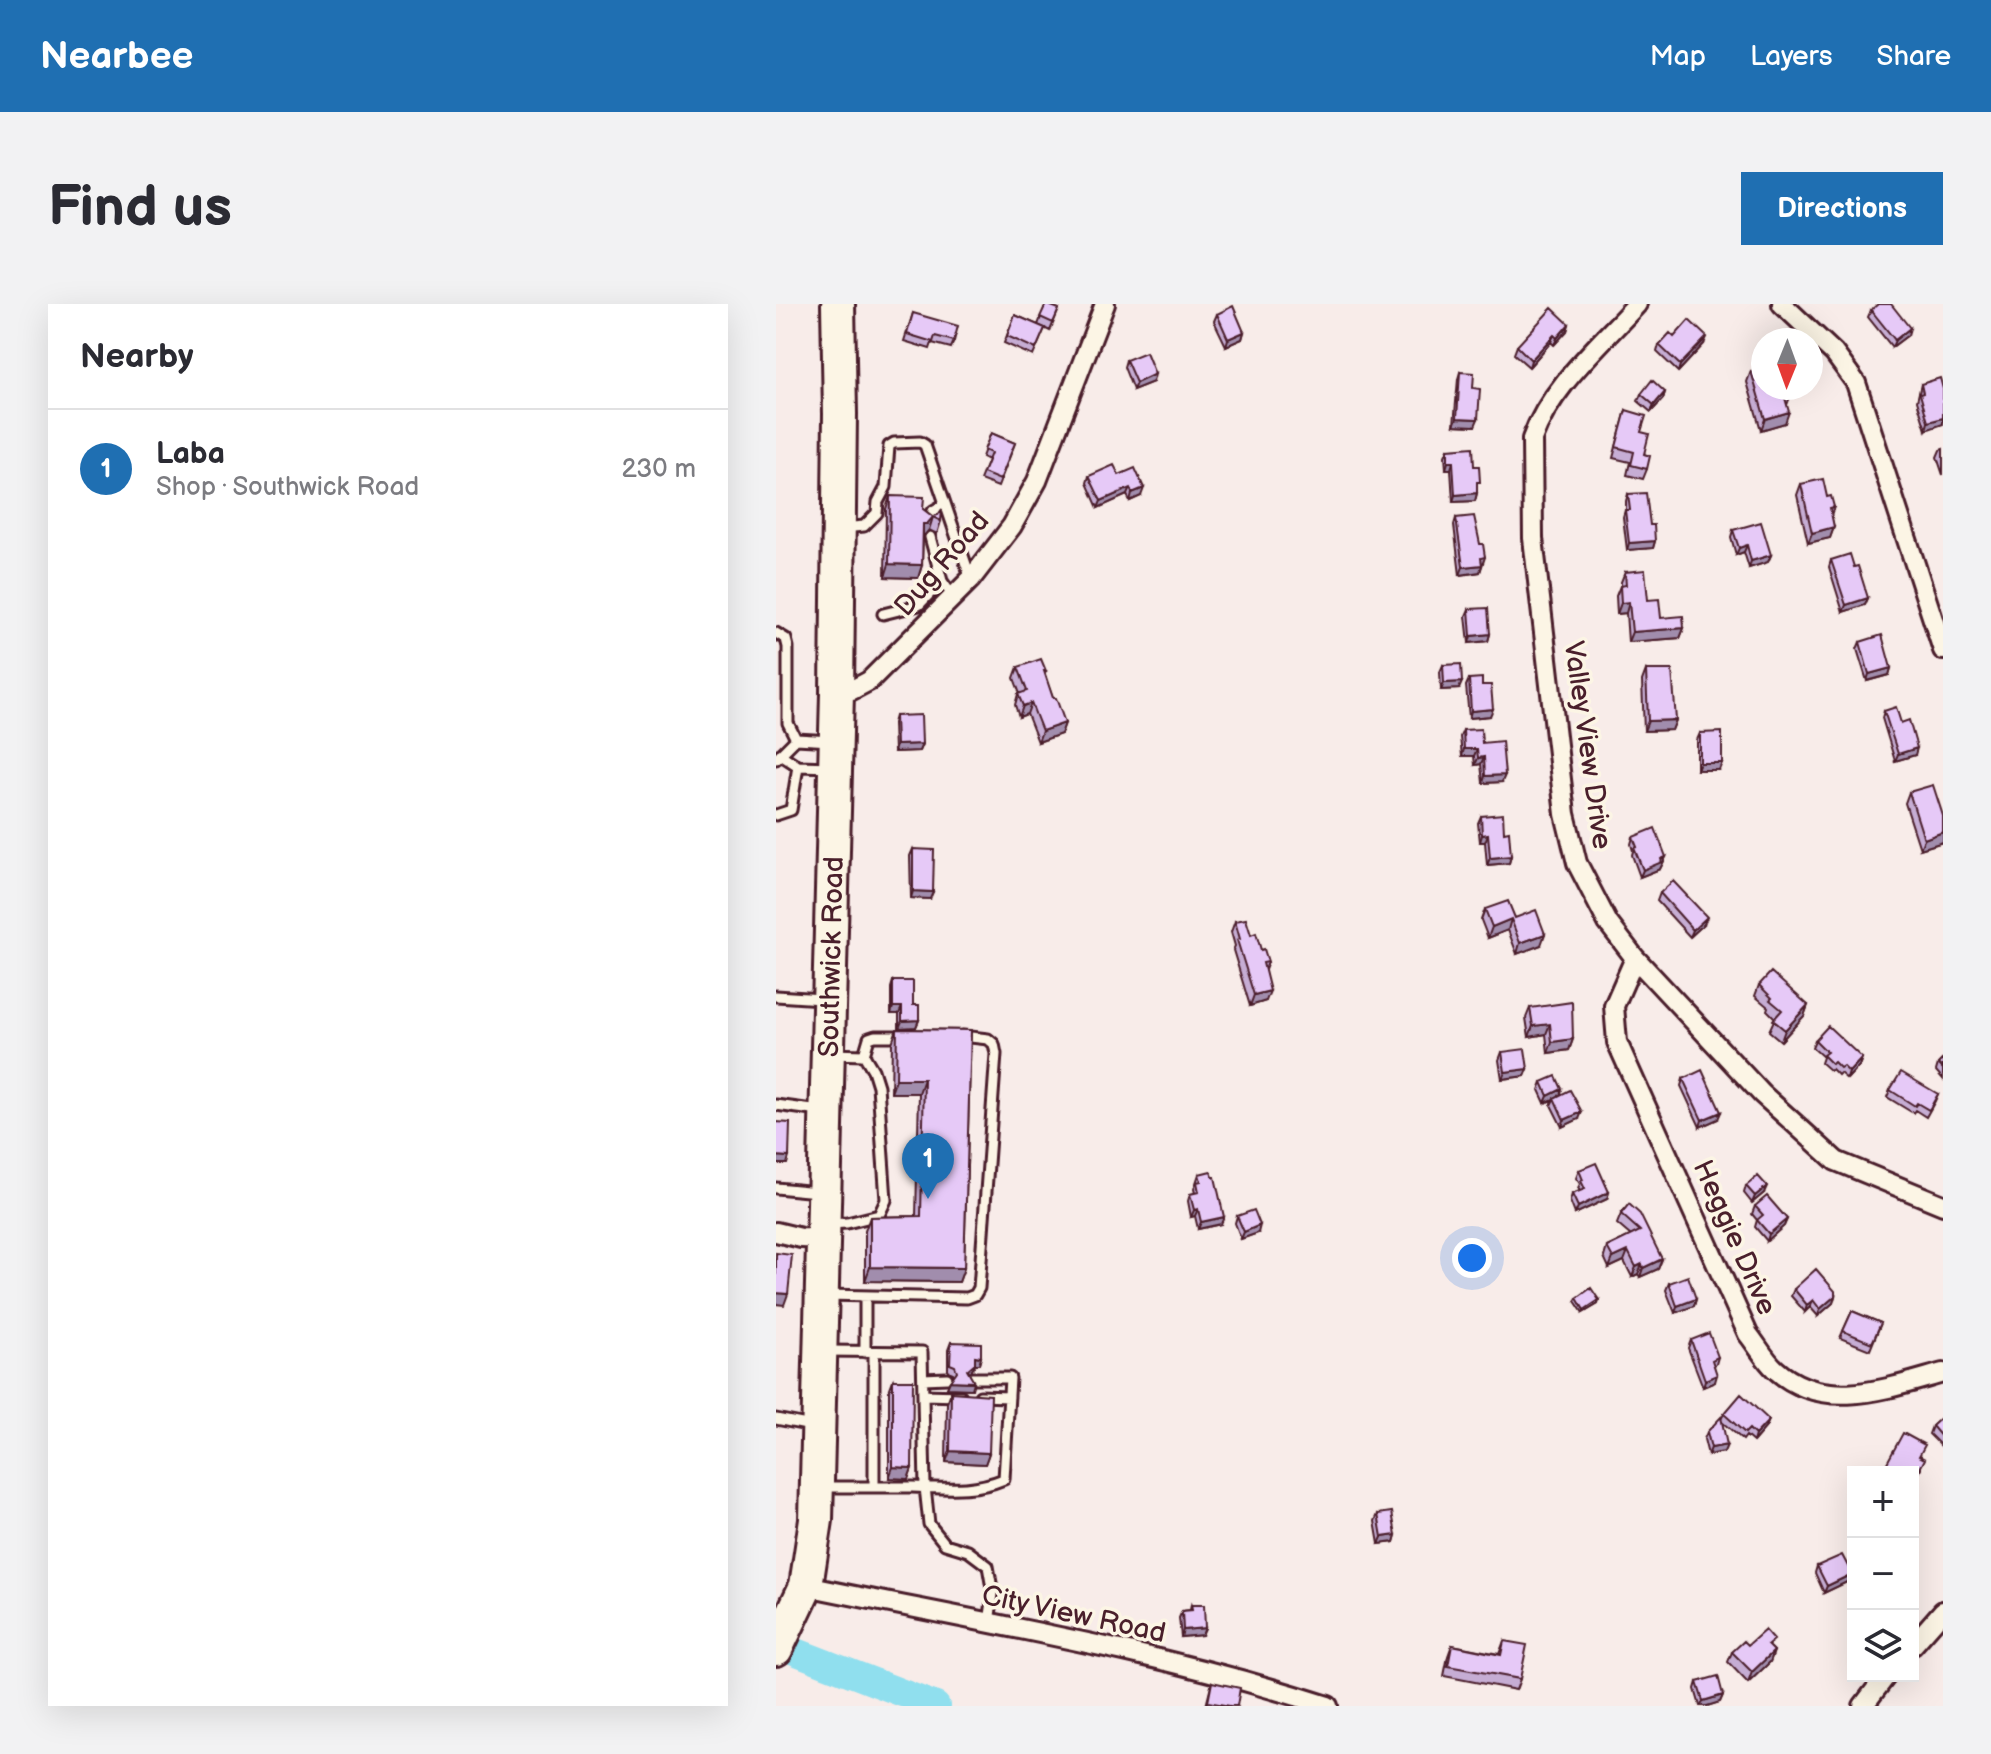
<!DOCTYPE html>
<meta charset="utf-8">
<style>
body{margin:0;font-family:"Balsamiq Sans",sans-serif;background:#f2f2f3;color:#2b2b33}
.controls{position:absolute;right:24px;bottom:24px;display:grid;overflow:hidden;border-radius:0px;box-shadow:0 8px 32px #0002}
.controls button{width:72px;height:72px;display:grid;place-items:center;padding:0;border:0;border-bottom:2px solid #e1e1e2;background:#fff;color:#2b2b33;font:40px sans-serif}
.compass{position:absolute;left:975px;top:24px;width:72px;height:72px;border-radius:50%;background:#fff;box-shadow:0 8px 32px #0002;rotate:181deg}
.you{position:absolute;left:696px;top:954px;width:28px;height:28px;margin:-20px;border:6px solid #fff;border-radius:50%;background:#1a73e8;box-shadow:0 0 0 12px #1a73e833}
.badge{display:grid;place-items:center;width:52px;height:52px;border-radius:50%;background:#1f6fb2;color:#fff;font-size:26px;font-weight:700}
.pin{position:absolute;translate:-50% -66px;filter:drop-shadow(0 2px 4px #0008)}
.pin::after{content:'';position:absolute;top:42px;width:28px;height:24px;background:inherit;clip-path:polygon(0 0,100% 0,50% 100%)}
.list{margin:0;padding:0;list-style:none}
h2{display:flex;justify-content:space-between;align-items:center;height:104px;margin:0;padding:0 32px;font-size:34px}
h2 small{font-size:26px;font-weight:400;color:#7c7c81}
.list li{display:grid;grid-template-columns:52px 1fr auto;gap:24px;align-items:center;box-sizing:border-box;height:120px;padding:0 32px;border-top:2px solid #e1e1e2}
.list b{display:block;font-size:30px;white-space:nowrap}
.list p{margin:0;font-size:26px;white-space:nowrap;color:#7c7c81}
.list em{font-size:26px;font-style:normal;color:#7c7c81}
.icon{flex:none;width:44px;height:44px;fill:none;stroke:currentColor;stroke-width:2;stroke-linecap:round;stroke-linejoin:round}
.map{position:relative;flex:none;width:1167px;height:1402px;overflow:hidden;border-radius:0px}
header{display:flex;align-items:center;gap:48px;box-sizing:border-box;height:112px;padding:0 40px;background:#1f6fb2;color:#fff}
header strong{font-size:38px}
nav{display:flex;gap:44px;margin-inline-start:auto;font-size:28px}
.intro{display:flex;align-items:center;justify-content:space-between;box-sizing:border-box;height:192px;padding:0 48px}
h1{margin:0;font-size:56px}
.button{padding:20px 36px;border-radius:0px;background:#1f6fb2;color:#fff;font-size:28px;font-weight:700}
main{display:flex;gap:48px;padding:0 48px}
aside{flex:1;background:#fff;border-radius:0px;box-shadow:0 8px 32px #0002}
.map>svg:first-child{display:block}
.lines{fill:none;stroke-linecap:round;stroke-linejoin:round}
.river{stroke:#90dfee;stroke-width:28}
.lane-casing{stroke:#4a1f2b;stroke-width:15}
.street-casing{stroke:#4a1f2b;stroke-width:24}
.highway-casing{stroke:#4a1f2b;stroke-width:38}
.lane{stroke:#fcf5e5;stroke-width:9}
.street{stroke:#fcf5e5;stroke-width:18}
.highway{stroke:#fcf5e5;stroke-width:32}
.wall{fill:#c6add4;stroke:#4a1f2b;stroke-width:2}
.shaded-wall{fill:#a18dad;stroke:#4a1f2b;stroke-width:2}
.building{fill:#e6c9f7;stroke:#4a1f2b;stroke-width:2}
.labels{text-anchor:middle;stroke-width:7;stroke-linejoin:round;paint-order:stroke}
.street-label{font-size:28px;fill:#4a1f2b;stroke:#fcf5e5}
</style>
<header>
<strong>Nearbee</strong>
<nav><a>Map</a><a>Layers</a><a>Share</a></nav>
</header>
<div class="intro"><h1>Find us</h1><a class="button">Directions</a></div>
<main>
<aside>
<h2>Nearby<small></small></h2>
<ul class="list">
<li><span class="badge">1</span><div><b>Laba</b><p>Shop · Southwick Road</p></div><em>230 m</em></li>
</ul>
</aside>
<div class="map">
<svg width="1167" height="1402" viewBox="0 0 1167 1402">
<rect width="100%" height="100%" fill="#f8ece9"/>
<filter id="ink" filterUnits="userSpaceOnUse"><feTurbulence type="fractalNoise" baseFrequency=".0125" numOctaves="2"/><feDisplacementMap in="SourceGraphic" scale="16" xChannelSelector="R" yChannelSelector="G"/><feConvolveMatrix kernelMatrix="1 2 1 2 8 2 1 2 1" color-interpolation-filters="sRGB"/></filter>
<g filter="url(#ink)">
<g class="lines">
<path class="river" d="M0,1340L160,1402"/>
<g class="lane-casing">
<path id="lane" d="M153,218L157,207L169,200
M67,224L88,222L101,209L102,198L110,183L113,142L118,139L144,138L149,141L195,275
M154,233L166,277L178,294
M107,310L143,301L166,277
M0,329L10,335L12,343V419L20,435
M4,450L22,462L56,463
M0,455L20,435L56,437
M0,511L15,506L22,462
M0,692L46,695
M88,751L93,734L99,732H131
M0,801L44,807
M0,884L42,888
M52,920L71,919L103,911L110,896L102,782L97,766L88,751L56,750
M49,991L191,994L199,991L203,984L220,750L218,740L212,735L186,732
M89,992V1048
M51,1047L146,1048L149,1183L153,1220L169,1240L192,1247L212,1262L217,1290L213,1319
M147,1075L171,1074
M147,1091L185,1092
M204,1092L233,1093
M0,1115L36,1122
M98,1182V1048
M48,1183C77,1183 106,1183 136,1183C169,1184 197,1188 228,1175L234,1074H196"/>
</g>
<g class="street-casing">
<path id="street" d="M861,0C824,41 775,82 756,135L757,234L789,510L801,559L832,619L859,654L986,790L1060,857L1167,901
M1006,0L1058,49L1080,79L1167,346
M61,389L76,386L93,377L195,275L236,222L261,177L329,0
M859,654L838,702L841,738L972,1030C981,1041 989,1056 999,1065C1047,1109 1113,1084 1167,1069
M0,928L25,934L48,935
M30,1282C204,1318 382,1347 552,1402
M1137,1341L1167,1307
M1087,1402L1110,1372"/>
</g>
<g class="highway-casing">
<g id="highway">
<path id="s1" d="M0,1345L30,1282L40,1216L61,389L64,110L62,0"/>
</g>
</g>
<use href="#lane" class="lane"/>
<use href="#street" class="street"/>
<use href="#highway" class="highway"/>
</g>
<path class="wall" d="M270,0L283,5L274,27L262,21Z
M1095,6L1132,31L1116,43L1092,13Z
M137,9L178,37L175,44L156,39L154,45L128,37Z
M441,10L468,28L466,35L450,42L438,17Z
M239,11L269,24L257,52L228,39Z
M793,20L791,27L778,41L775,38L753,63L738,50L741,42Z
M898,33L928,40L902,68L881,48L883,41Z
M350,56L377,78L357,86L348,63Z
M975,67L1014,93L1011,101L1009,119L985,126L971,78Z
M684,68L697,84L699,122L678,121L682,75Z
M1145,80L1167,85L1150,126L1141,97Z
M889,88L887,95L875,108L862,97L865,90Z
M850,106L865,128L871,165L867,175L851,171L854,158L837,154Z
M215,129L239,139L222,183L204,176L212,156L206,153Z
M672,145L698,162L701,189L699,197L677,198L675,165H670L669,152Z
M1167,145V171L1161,153L1164,146Z
M343,171L365,192L354,197L351,191L322,204L311,179L313,172Z
M1025,180L1051,193L1058,203L1055,211L1058,223L1054,234L1032,239L1021,191Z
M852,190L874,221L879,237L877,244L851,246L847,213L849,206H850V197Z
M114,192L147,205L156,212L165,217L161,230L153,226L147,233L146,261L142,274L109,273L110,205Z
M680,214L704,240L709,253L704,268L684,271L678,221Z
M957,226L995,251L992,258L973,264L968,248L960,251L955,233Z
M1055,256L1078,263L1092,294L1089,301L1067,308L1053,263Z
M849,268L885,314L908,324L904,334L852,338L850,309L841,310L840,292L844,282H845V278Z
M693,305L714,330L712,337L693,339L690,312Z
M1084,338L1115,364L1113,371L1091,377L1081,345Z
M667,361L683,385L665,386L664,368Z
M242,363L270,367L268,370L277,394L289,419L285,430L262,438L251,410L243,413L239,401L242,390H244L238,374Z
M870,366L900,416L896,426L868,427L866,377Z
M693,375L706,381L714,412L693,414L690,382Z
M1108,407L1125,419L1139,451L1119,457L1106,414Z
M119,412L146,440L143,447L118,448L117,419Z
M687,426L706,439L726,478L707,479L705,460L699,461L698,452H686L684,433Z
M924,429L943,466H921V436Z
M1133,488L1167,512V538L1144,545L1129,499Z
M705,512L728,528L735,552L733,559L711,561L709,538H704L702,519Z
M857,533L890,553L884,565L864,573L856,551L857,547L855,540Z
M137,545L154,595L135,594L134,552Z
M884,589L928,620L914,633L881,597Z
M709,605L739,614L765,641L741,650L732,626L712,634L705,616Z
M459,617L475,631L492,658L489,666L490,697L474,702L457,646L459,642L455,628Z
M117,677L137,701L143,716L140,723L123,724V710H115V684Z
M983,681L1032,701L1028,712L1005,737L993,727L999,714L991,706L992,703L979,692Z
M754,704L797,735L793,746L772,749L770,730L753,733L750,714Z
M121,725L195,726L188,964L183,978L89,977V927L94,913L140,912L143,789H115L116,739Z
M1039,736L1086,754L1083,762L1071,775L1064,769L1062,771L1056,765L1054,767L1045,759L1047,753L1036,743Z
M726,748L752,765L749,772L726,775L723,756Z
M1167,755V775L1160,767L1162,760Z
M907,775L942,815L924,823L905,782Z
M766,778L786,785L784,791L803,815L786,823L775,801L778,795L769,799L763,786Z
M1114,786L1162,790L1159,797L1150,813L1139,806L1137,809L1111,793Z
M803,866L833,888L831,895L799,910L794,897L796,890L804,887L802,884L804,880L800,874Z
M423,870L445,920L422,925L419,912L415,913L412,897L414,890L419,889L418,885Z
M970,882L988,889L976,899L968,889Z
M853,900L886,955L882,965L864,973L862,970L856,973L848,957L833,964L828,953L831,943L855,932L841,920L845,910Z
M979,902L1011,915L1008,922L991,937L979,923L981,916L976,910Z
M461,912L482,929L465,935L459,919Z
M893,979L920,995L918,1002L899,1009L890,986Z
M1018,985L1059,992L1057,999L1042,1012L1034,1003L1029,1008L1015,992Z
M801,994L823,996L822,1000L807,1009L799,997Z
M1076,1007L1105,1019L1094,1046L1064,1034Z
M915,1036L942,1053L940,1060L938,1061L939,1078L927,1083L912,1044Z
M175,1038L205,1053L203,1060H199L196,1066L193,1069L196,1085L171,1084L178,1072L177,1069L172,1067V1046Z
M117,1076L136,1164L132,1175L113,1174V1087Z
M175,1088L213,1149L209,1160L170,1158L171,1099Z
M948,1110L993,1116L990,1123L977,1138L970,1132L967,1136L946,1118L948,1148L932,1151L928,1135L931,1128L945,1115Z
M1167,1112V1144L1153,1130L1156,1122Z
M1145,1152V1165L1138,1179L1137,1178V1168H1106Z
M602,1210L620,1231L618,1238L603,1240L599,1217Z
M1041,1262L1076,1270L1073,1277L1048,1289L1039,1269Z
M415,1301L426,1331L405,1333L403,1314L406,1307L414,1306Z
M728,1337L744,1375L740,1386L668,1372L672,1352L676,1341L723,1350Z
M972,1341L995,1344L998,1347L994,1358L972,1379L952,1358L956,1348Z
M436,1378L461,1402H430Z
M921,1378L947,1391L944,1398L931,1402H924L919,1385Z"/>
<path class="shaded-wall" d="M793,20L791,27L778,41L781,34Z
M1134,24L1132,31L1116,43L1119,36Z
M468,28L466,35L450,42L452,35Z
M778,31L775,38L753,63L755,56Z
M931,33L928,40L902,68L904,61Z
M379,70L377,78L357,86L360,79Z
M889,88L887,95L875,108L878,101Z
M1013,108L1009,119L985,126L989,115Z
M681,114L702,115L699,122L678,121Z
M1167,114V120L1150,126L1152,118Z
M672,158H677L675,165H670Z
M354,184L351,191L322,204L325,197Z
M368,184L365,192L354,197L356,189Z
M701,189L699,197L677,198L679,191Z
M157,213L153,226L147,233V220Z
M1058,223L1054,234L1032,239L1036,229Z
M879,237L877,244L851,246L853,239Z
M971,241L968,248L960,251L963,244Z
M995,251L992,258L973,264L975,257Z
M113,260L146,261L142,274L109,273Z
M706,261L704,268L684,271L687,263Z
M1092,294L1089,301L1067,308L1070,301Z
M853,298L850,309L841,310L845,299Z
M908,324L904,334L852,338L856,328Z
M714,330L712,337L693,339L695,332Z
M1115,364L1113,371L1091,377L1093,370Z
M686,378L683,385L665,386L668,379Z
M255,399L251,410L243,413L247,402Z
M717,405L714,412L693,414L695,407Z
M900,416L896,426L868,427L872,417Z
M289,419L285,430L262,438L266,427Z
M146,440L143,447L118,448L120,441Z
M1141,444L1139,451L1119,457L1122,450Z
M688,445H701L698,452H686Z
M708,453L705,460L699,461L702,454Z
M924,459H946L943,466H921Z
M729,471L726,478L707,479L709,472Z
M1167,528V538L1144,545L1148,535Z
M712,530L709,538H704L706,531Z
M735,552L733,559L711,561L714,554Z
M890,553L884,565L864,573L867,566Z
M137,587L157,588L154,595L135,594Z
M931,613L928,620L914,633L917,626Z
M735,615L732,626L712,634L716,623Z
M769,630L765,641L741,650L744,639Z
M494,687L490,697L474,702L478,691Z
M1032,701L1028,712L1005,737L1009,726Z
M117,703H126L123,710H115Z
M143,716L140,723L123,724L126,717Z
M774,720L770,730L753,733L757,722Z
M797,735L793,746L772,749L776,738Z
M1086,754L1083,762L1071,775L1073,768Z
M752,765L749,772L726,775L729,768Z
M120,775H148L143,789H115Z
M786,785L784,792L769,799L772,792Z
M806,808L803,815L786,823L788,816Z
M945,808L942,815L924,823L926,816Z
M0,852L13,853L11,860H0Z
M991,882L988,889L976,899L979,892Z
M833,888L831,895L799,910L802,903Z
M422,905L419,912L415,913L418,906Z
M448,913L445,920L422,925L425,918Z
M1011,915L1008,922L991,937L993,930Z
M484,921L482,929L465,935L468,928Z
M852,947L848,957L833,964L837,954Z
M886,955L882,965L864,973L867,964Z
M866,960L862,970L856,973L860,963Z
M94,963L188,964L183,978L89,977Z
M0,989L12,990L8,1001L0,1000Z
M1059,992L1057,999L1042,1012L1044,1005Z
M920,995L918,1002L899,1009L901,1002Z
M823,996L822,1000L807,1009L808,1006Z
M1037,996L1034,1003L1029,1008L1031,1001Z
M199,1052L205,1053L203,1060H199L196,1066L189,1073Z
M941,1071L939,1078L927,1083L929,1076Z
M174,1077L198,1078L196,1085L171,1084Z
M993,1116L990,1123L977,1138L979,1131Z
M951,1141L948,1148L932,1151L935,1144Z
M174,1147L213,1149L209,1160L170,1158Z
M117,1163L136,1164L132,1175L113,1174Z
M620,1231L618,1238L603,1240L606,1233Z
M1076,1270L1073,1277L1048,1289L1051,1282Z
M429,1324L426,1331L405,1333L407,1326Z
M998,1347L994,1358L972,1379L976,1368Z
M947,1391L944,1398L931,1402H925L927,1397Z"/>
<path class="building" d="M270,0L283,5L277,19L264,13Z
M1102,0H1115L1134,24L1119,36L1095,6Z
M457,2L468,28L452,35L441,10Z
M776,4L793,20L781,34L778,31L755,56L741,42Z
M137,9L182,22L178,37L159,32L157,38L131,30Z
M239,11L269,24L260,45L231,32Z
M913,16L931,33L904,61L883,41L894,29L898,33Z
M370,48L379,70L360,79L350,56Z
M987,64V84H1012L1014,93L1009,94L1013,108L989,115L975,67Z
M684,68L698,69L697,84L704,85L702,115L681,114Z
M1164,74L1167,85V114L1152,118L1144,90L1147,89L1145,80Z
M876,76L889,88L878,101L865,90Z
M850,106L870,112L865,128L873,130L868,150L874,152L871,165L855,161L858,148L840,143Z
M215,129L239,139L224,176L207,169L215,149L208,146Z
M697,143L698,162H703L704,178H701V189L679,191L677,158H672V145Z
M338,161L343,171L359,164L368,184L356,189L354,184L325,197L313,172Z
M1047,175L1051,193L1055,192L1058,203L1054,204L1058,223L1036,229L1025,180Z
M870,189L874,221H878L879,237L853,239L849,206H854L852,190Z
M114,192L148,193L147,205L156,212L162,211L166,205L165,217L157,213L151,220H147L146,261L113,260Z
M698,212L704,240H707L709,253L705,254L706,261L687,263L680,214Z
M985,218L995,251L975,257L971,241L963,244L957,226Z
M1074,250L1078,263L1082,262L1092,294L1070,301L1055,256Z
M869,266L872,296L883,295L885,314L907,312L908,324L856,328L853,298L845,299L844,282L850,281L849,268Z
M712,304L714,330L695,332L693,305Z
M1106,331L1115,364L1093,370L1084,338Z
M265,355L270,367H268L277,394H280L289,419L266,427L255,399L247,402L242,390L251,387L242,363Z
M685,360L686,378L668,379L667,361Z
M870,366H896L900,416L872,417Z
M706,374V381H715L717,405L695,407L693,375Z
M1120,403L1125,419L1133,416L1141,444L1122,450L1108,407Z
M145,411L146,440L120,441L119,412Z
M705,425L706,439L726,437L729,471L709,472L708,453L702,454L701,445H688L687,426Z
M946,428V459H924V429Z
M1157,481L1167,512V528L1148,535L1133,488Z
M727,510L728,528L733,527L735,552L714,554L712,530L706,531L705,512Z
M879,524L890,553L885,555L886,558L867,566L858,544L861,543L857,533Z
M137,545L158,546L157,588L137,587Z
M897,577L931,613L917,626L884,589Z
M732,597L739,614L760,606L769,630L744,639L735,615L716,623L709,605Z
M470,615L475,631L480,629L485,646L488,645L492,658L487,659L494,687L478,691L461,636L464,635L459,617Z
M995,668L1032,701L1009,726L997,716L1006,706L994,696L996,694L983,681Z
M117,677H137V701H143V716L126,717V703H117Z
M796,698L797,735L776,738L774,720L757,722L754,704Z
M1052,722L1086,754L1073,768L1067,762L1064,764L1058,758L1056,760L1047,751L1051,748L1039,736Z
M121,725L195,726L188,964L94,963V913L145,912L148,775H120Z
M749,745L752,765L729,768L726,748Z
M1167,755V765L1162,760Z
M926,766L945,808L926,816L907,775Z
M1125,768L1162,790L1153,806L1141,799L1139,802L1114,786Z
M780,772L786,785L772,792L766,778Z
M794,786L806,808L788,816L778,794Z
M0,818L14,819L13,853L0,852Z
M820,859L833,888L802,903L796,890L809,885L805,877L807,876L803,866Z
M435,867L437,873H439L448,913L425,918L422,905L418,906L414,890L423,888L421,878L425,877L423,870Z
M982,872L991,882L979,892L970,882Z
M991,892L1011,915L993,930L981,916L987,911L979,902Z
M853,900L864,910L886,955L867,964L866,960L860,963L852,947L837,954L831,943L864,927L845,910Z
M478,906L484,921L468,928L461,912Z
M0,949L16,951L12,990L0,989Z
M1040,965L1059,987V992L1044,1005L1037,996L1031,1001L1018,985Z
M912,972L920,995L901,1002L893,979Z
M815,984L823,996L808,1006L801,994Z
M1076,1007L1105,1019L1096,1039L1067,1027Z
M933,1029L942,1053L936,1056L941,1071L929,1076L915,1036Z
M175,1038L205,1039V1053L199,1052V1059L191,1066L198,1078L174,1077L181,1067L179,1062L174,1060Z
M117,1076H137L136,1164L117,1163Z
M175,1088L215,1091L213,1149L174,1147Z
M965,1090L993,1116L979,1131L973,1125L969,1129L948,1110Z
M1167,1112V1135L1156,1122Z
M945,1113L951,1141L935,1144L931,1128Z
M1127,1129L1149,1141L1143,1152L1149,1155L1142,1168L1135,1164L1134,1167L1131,1166L1130,1168H1106Z
M616,1208L620,1231L606,1233L602,1210Z
M1066,1251L1076,1270L1051,1282L1041,1262Z
M415,1301H428L429,1324L407,1326L406,1307L416,1306Z
M989,1326L998,1336L992,1341L998,1347L976,1368L956,1348L968,1337L972,1341Z
M728,1337L751,1341L744,1375L672,1362L676,1341L725,1351Z
M942,1372L947,1391L927,1397L921,1378Z
M436,1378L464,1384L461,1402H454L432,1398Z"/>
</g>
<g class="labels">
<g class="street-label">
<text transform="translate(165 259) rotate(-49)" y="10">Dug Road</text>
<text transform="translate(813 441) rotate(82)" y="10">Valley View Drive</text>
<text dy="10" stroke="none"><textPath href="#s1" startOffset="700">Southwick Road</textPath></text>
<text transform="translate(960 933) rotate(66)" y="10">Heggie Drive</text>
<text transform="translate(298 1309) rotate(12)" y="10">City View Road</text>
</g>
</g>
</svg>
<div class="controls">
<button>+</button>
<button>−</button>
<button><svg class="icon" aria-label="layers" viewBox="0 0 24 24"><path d="M12 4l9 5-9 5-9-5zM3 14l9 5 9-5"/></svg></button>
</div>
<svg class="compass" viewBox="-18 -18 36 36"><path d="M0-13l5 13h-10z" fill="#e53935"/><path d="M0 13l5-13h-10z" fill="#7c7c81"/></svg>
<div class="you"></div>
<div class="pin badge" style="left:152px;top:895px">1</div>
</div>
</main>
